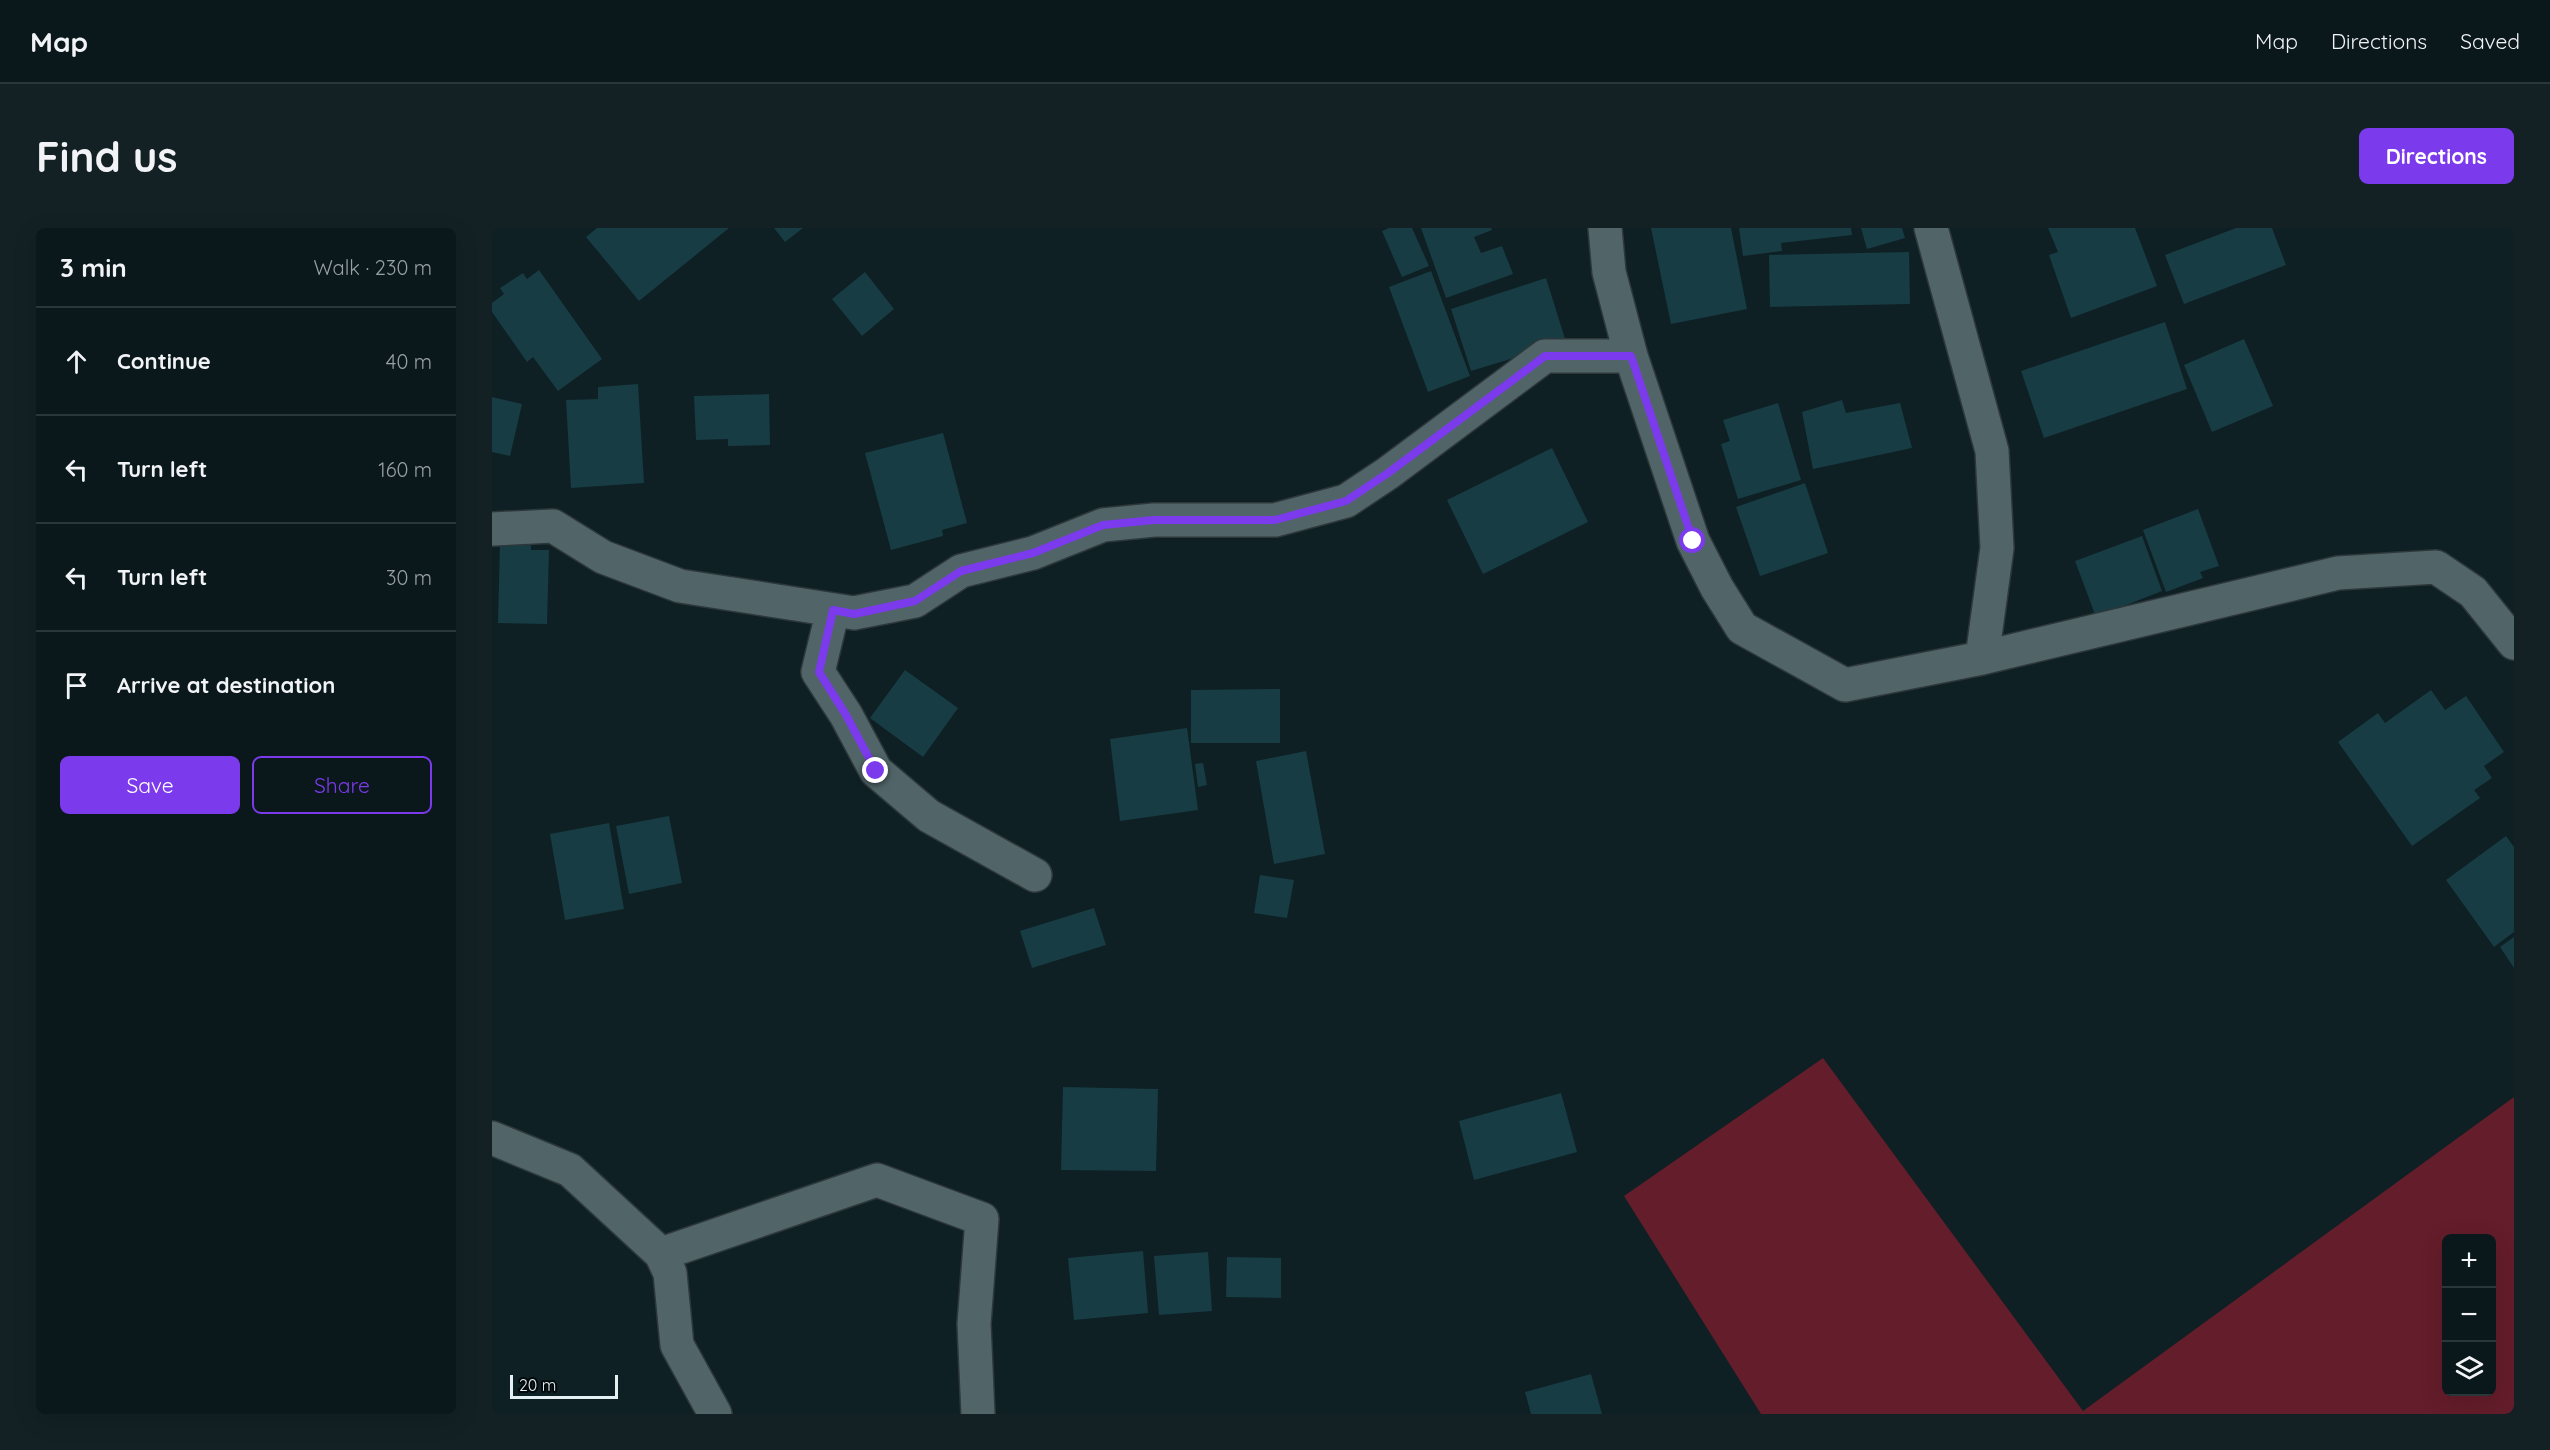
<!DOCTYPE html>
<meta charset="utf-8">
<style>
body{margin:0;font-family:Quicksand,sans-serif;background:#132124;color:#f1f3f6}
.controls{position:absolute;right:18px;bottom:18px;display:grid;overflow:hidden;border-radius:9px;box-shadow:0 6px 24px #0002}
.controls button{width:54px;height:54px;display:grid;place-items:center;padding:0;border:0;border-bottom:2px solid #2a373a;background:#0a181b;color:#f1f3f6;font:30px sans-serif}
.scale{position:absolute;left:18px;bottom:15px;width:108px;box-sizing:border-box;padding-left:6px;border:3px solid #e4f0f2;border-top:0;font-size:16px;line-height:21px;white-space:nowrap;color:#e4f0f2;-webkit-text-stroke:4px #03090a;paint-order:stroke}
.stop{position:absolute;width:18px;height:18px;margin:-14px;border:4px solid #7c3aed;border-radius:50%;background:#fff}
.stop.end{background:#7c3aed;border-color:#fff;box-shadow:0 2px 6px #0008}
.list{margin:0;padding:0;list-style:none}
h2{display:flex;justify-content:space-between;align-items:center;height:78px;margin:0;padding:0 24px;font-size:26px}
h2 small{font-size:20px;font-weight:400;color:#99a0a3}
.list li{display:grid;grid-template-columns:39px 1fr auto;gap:18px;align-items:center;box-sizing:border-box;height:108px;padding:0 24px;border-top:2px solid #2a373a}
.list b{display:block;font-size:22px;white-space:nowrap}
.list em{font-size:20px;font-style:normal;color:#99a0a3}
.actions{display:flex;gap:12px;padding:18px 24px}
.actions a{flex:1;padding:14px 0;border:2px solid #7c3aed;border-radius:9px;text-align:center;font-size:21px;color:#7c3aed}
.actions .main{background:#7c3aed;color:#fff}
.icon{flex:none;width:33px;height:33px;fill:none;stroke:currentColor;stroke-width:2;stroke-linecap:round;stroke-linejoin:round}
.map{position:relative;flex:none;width:2022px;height:1186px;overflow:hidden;border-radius:9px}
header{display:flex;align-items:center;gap:36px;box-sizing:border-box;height:84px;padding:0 30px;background:#0a181b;border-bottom:2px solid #2a373a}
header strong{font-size:28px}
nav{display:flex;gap:33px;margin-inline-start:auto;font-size:21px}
.intro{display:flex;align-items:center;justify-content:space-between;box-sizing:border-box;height:144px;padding:0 36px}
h1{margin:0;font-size:42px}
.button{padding:15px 27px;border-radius:9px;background:#7c3aed;color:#fff;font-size:21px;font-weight:700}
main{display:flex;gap:36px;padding:0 36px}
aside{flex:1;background:#0a181b;border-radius:9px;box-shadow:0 6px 24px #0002}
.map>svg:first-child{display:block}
.green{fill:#641d2a;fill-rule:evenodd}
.building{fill:#173c43}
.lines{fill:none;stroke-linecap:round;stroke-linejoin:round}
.street-casing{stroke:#2e383b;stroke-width:36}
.street{stroke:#516569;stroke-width:33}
.route{stroke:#7c3aed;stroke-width:8}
</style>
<header>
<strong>Map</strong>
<nav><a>Map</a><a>Directions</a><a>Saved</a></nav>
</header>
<div class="intro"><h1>Find us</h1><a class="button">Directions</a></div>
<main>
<aside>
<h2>3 min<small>Walk · 230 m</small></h2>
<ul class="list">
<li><svg class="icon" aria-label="ahead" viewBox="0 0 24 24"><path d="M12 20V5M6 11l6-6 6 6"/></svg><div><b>Continue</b></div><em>40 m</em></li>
<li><svg class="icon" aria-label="left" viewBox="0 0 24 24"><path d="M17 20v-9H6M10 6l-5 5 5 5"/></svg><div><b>Turn left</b></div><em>160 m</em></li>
<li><svg class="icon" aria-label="left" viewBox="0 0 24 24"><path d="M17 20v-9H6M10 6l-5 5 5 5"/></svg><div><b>Turn left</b></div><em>30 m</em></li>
<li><svg class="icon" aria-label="arrive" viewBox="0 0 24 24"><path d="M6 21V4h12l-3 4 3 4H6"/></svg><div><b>Arrive at destination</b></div></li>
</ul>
<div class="actions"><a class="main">Save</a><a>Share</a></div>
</aside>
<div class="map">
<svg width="2022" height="1186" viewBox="0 0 2022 1186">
<rect width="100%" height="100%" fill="#0e2024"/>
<path class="green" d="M1331,830L1591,1183L2022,869V1186H1269L1132,968ZM1954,1010H2000V1164H1954Z"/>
<path class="building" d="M105,0H237L147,73L94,9Z
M282,0H311L293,14Z
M897,0H920L937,38L910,49L890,3Z
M929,0H999L1000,2L982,9L989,25L1010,18L1021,46L954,70Z
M1159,0H1239L1255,81L1179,96Z
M1247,0H1359L1360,7L1289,15L1290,23L1251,28Z
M1369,0H1410L1413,10L1375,21Z
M1556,0H1643L1665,58L1579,90L1557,27L1566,24Z
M1744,0H1780L1794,37L1692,76L1673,27Z
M1417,24L1418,76L1278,79L1277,27Z
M47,42L110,131L66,163L41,129L35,134L0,84V75L12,66L8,60L31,45L35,51Z
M939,43L978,148L936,164L897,59Z
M373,44L402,81L370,108L340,71Z
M1054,50L1074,114L979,143L959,81Z
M1673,94L1695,161L1552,210L1529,143Z
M1752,111L1781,178L1720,204L1692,137Z
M146,156L152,255L79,260L74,172L106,171V159Z
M277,166L278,217L236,218V211L204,212L202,168Z
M0,169L30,176L18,228L0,224Z
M1350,172L1354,185L1408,175L1420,220L1321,241L1310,184Z
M1286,175L1309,252L1246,271L1229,216L1238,213L1231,192Z
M451,205L475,295L450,302L451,308L399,322L373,225Z
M1060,220L1096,294L991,346L955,272Z
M1313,255L1336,325L1268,348L1244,279Z
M1706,281L1727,338L1708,344L1711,350L1674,364L1651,302Z
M1650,308L1670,363L1604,389L1583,333Z
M8,316L39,317V322H57L55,396L6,395Z
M413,442L466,480L431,529L378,490Z
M788,461V515H699V462Z
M1939,462L1953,482L1974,468L2012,524L1992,538L2000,550L1982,562L1988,570L1920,618L1846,514L1886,485L1893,495Z
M695,500L706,582L628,593L618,511Z
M814,523L833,626L782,636L764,533Z
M711,535L715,557L706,559L703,536Z
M177,588L190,655L137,666L124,598Z
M117,595L132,681L73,692L58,606Z
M2014,608L2022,619V704L2002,719L1954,652Z
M768,647L802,652L795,690L762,685Z
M602,680L614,717L540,740L528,703Z
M2022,709V740L2008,719Z
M571,859L666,861L664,943L569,942Z
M1069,865L1085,924L982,952L967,893Z
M651,1023L656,1085L582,1092L576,1030Z
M716,1024L720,1083L667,1087L662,1028Z
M735,1029L789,1030V1070L734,1069Z
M1099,1146L1110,1186H1039L1033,1164Z"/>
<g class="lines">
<g class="street-casing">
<path id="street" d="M1439,0L1500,223L1505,320L1490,430
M1139,128L1201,313L1225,360L1250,400L1353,457L1490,430L1846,345L1944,339L1981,364L2022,415
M0,301L61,298L111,329L188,358L362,385L423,373L469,343L541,325L611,297L662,292H783L854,273L896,245L1053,128H1139L1117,44L1113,0
M341,382L326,444L354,487L384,543L437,588L543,647
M0,910L78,942L169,1026L178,1045L185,1117L223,1186
M169,1026L385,952L490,991L482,1096L486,1186"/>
</g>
<use href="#street" class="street"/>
</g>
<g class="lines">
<path class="route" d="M384,543L354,487L327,444L341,382L362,386L423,373L469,343L541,325L611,297L662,292H783L854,273L896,245L1053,128H1139L1201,313"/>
</g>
</svg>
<div class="controls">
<button>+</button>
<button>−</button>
<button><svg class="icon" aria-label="layers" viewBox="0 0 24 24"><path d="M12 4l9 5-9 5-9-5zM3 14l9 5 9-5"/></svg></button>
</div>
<div class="scale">20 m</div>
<div class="stop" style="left:1201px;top:313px"></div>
<div class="stop end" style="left:384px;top:543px"></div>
</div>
</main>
